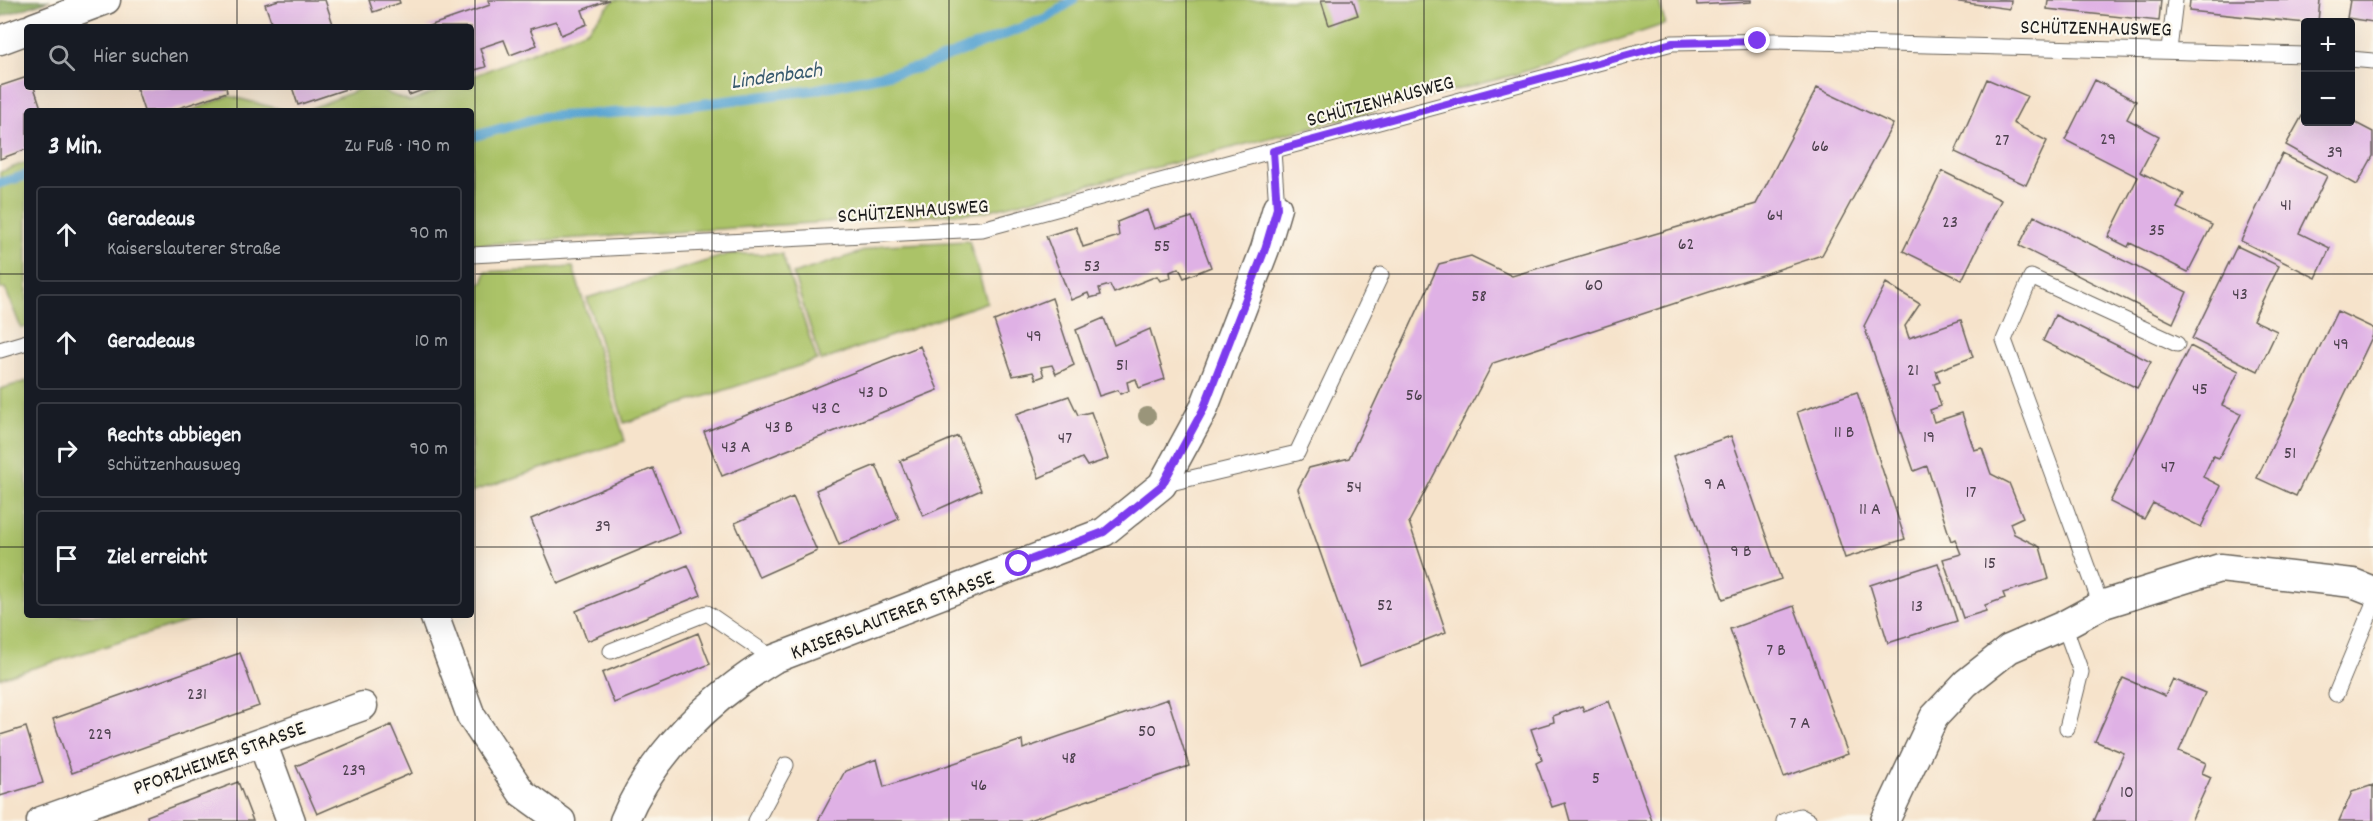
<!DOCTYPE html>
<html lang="de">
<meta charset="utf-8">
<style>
body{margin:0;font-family:Dekko,sans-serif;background:#242831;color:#f1f3f6}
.controls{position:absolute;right:18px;top:18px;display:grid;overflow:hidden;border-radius:6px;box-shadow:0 6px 24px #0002}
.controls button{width:54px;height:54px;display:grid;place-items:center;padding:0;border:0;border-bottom:2px solid #363941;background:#171b24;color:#f1f3f6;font:30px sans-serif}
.stop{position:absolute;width:18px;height:18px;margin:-14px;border:4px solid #7c3aed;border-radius:50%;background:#fff}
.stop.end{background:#7c3aed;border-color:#fff;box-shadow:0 2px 6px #0008}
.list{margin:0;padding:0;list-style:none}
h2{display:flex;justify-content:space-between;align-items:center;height:78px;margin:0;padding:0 24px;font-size:26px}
h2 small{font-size:20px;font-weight:400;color:#9ea1a6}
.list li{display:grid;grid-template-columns:39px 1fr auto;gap:18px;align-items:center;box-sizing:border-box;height:96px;margin:0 12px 12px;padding:0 12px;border:2px solid #363941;border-radius:6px}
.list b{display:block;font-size:22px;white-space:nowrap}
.list p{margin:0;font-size:20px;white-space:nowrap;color:#9ea1a6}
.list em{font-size:20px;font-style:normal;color:#9ea1a6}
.icon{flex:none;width:33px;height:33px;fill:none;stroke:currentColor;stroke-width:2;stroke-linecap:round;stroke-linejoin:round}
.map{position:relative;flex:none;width:2373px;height:821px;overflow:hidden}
.search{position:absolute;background:#171b24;box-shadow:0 6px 24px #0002;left:24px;top:24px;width:450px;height:66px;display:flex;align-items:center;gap:15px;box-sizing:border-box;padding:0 21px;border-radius:6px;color:#9ea1a6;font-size:22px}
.panel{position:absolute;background:#171b24;box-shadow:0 6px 24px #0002;left:24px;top:108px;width:450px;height:510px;border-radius:6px}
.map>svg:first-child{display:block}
.green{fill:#abc368;stroke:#647042;stroke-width:1.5}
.forest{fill:#88a95c;stroke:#52623c;stroke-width:1.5}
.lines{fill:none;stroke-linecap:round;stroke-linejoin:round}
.stream{stroke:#58a4d1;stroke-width:10}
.building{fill:#dfb1e5}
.lane-casing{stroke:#686259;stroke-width:17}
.street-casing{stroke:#686259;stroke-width:31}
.lane{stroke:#fff;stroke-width:15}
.street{stroke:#fff;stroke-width:28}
.tree{fill:#9a957a}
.route{stroke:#7c3aed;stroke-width:8}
.grid{fill:none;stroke:#1c1c1c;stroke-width:1.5;stroke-opacity:0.55}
.labels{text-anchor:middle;stroke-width:4.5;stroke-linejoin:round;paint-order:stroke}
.number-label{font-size:18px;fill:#4d414e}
.street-label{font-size:21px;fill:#1c1c1c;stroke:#fbf7ec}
.water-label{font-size:22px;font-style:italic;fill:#37596d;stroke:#fbf7ec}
</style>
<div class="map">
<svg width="2373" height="821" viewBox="0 0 2373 821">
<rect width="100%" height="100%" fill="#fbf7ec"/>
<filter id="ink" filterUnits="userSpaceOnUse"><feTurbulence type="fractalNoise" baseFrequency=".0167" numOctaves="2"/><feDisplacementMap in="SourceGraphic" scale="12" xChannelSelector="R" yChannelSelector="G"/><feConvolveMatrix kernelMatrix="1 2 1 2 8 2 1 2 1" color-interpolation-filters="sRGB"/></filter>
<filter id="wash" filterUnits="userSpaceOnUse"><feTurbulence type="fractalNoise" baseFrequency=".008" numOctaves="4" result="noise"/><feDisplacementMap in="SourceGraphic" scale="24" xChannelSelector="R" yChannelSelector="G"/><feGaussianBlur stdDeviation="1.35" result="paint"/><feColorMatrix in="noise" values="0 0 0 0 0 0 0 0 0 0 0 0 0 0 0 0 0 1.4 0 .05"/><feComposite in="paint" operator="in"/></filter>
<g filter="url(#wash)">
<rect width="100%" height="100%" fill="#f6e3cb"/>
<path class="green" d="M614,0H1659L1665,24L1514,75L983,212L471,245V111H305L365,87H372L410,102L447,87H471V77L587,30Z
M229,96L287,111H190Z
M27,162V327L21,328L5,288L0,289V172Z
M969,241L987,302L821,361L793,274L883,245Z
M729,254H782L817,360L624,423L587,298Z
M573,267L625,441L471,492V286L484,282L485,272Z
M27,381V615H210L0,678V389Z"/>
<path class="forest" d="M0,0H50L0,17Z"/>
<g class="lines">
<path class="stream" d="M471,137L542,117L646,111L813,90L921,67L1047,18L1073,0
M0,183L27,175"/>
</g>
<g id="blocks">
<path class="building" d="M279,0H325L334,27H273L265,4Z
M369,0H399L400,3L373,12Z
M488,0H609L582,10L587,24L561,35L556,21L530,29L537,45L510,55L504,40L480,48L486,67L471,71V27H426L490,5Z
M1321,0H1353L1358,15L1329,25Z
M1696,0H1751V2L1697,5Z
M1945,0H2011L2010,9Z
M2048,0H2161L2159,21L2047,9Z
M2190,0H2320L2318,22L2306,23L2189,11Z
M2350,0H2373V22L2347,18Z
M27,77V87H34L42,111H27V149L0,159V86Z
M1987,79L2027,96L2013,123L2047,141L2026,185L1955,152Z
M2095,80L2136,101L2127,119L2159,136L2140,172L2184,194L2177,208L2212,225L2188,272L2130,243L2128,247L2108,237L2138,177L2065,140Z
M136,87H226L227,92L170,111H144Z
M292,87H352L298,105Z
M406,87H431L409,95Z
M1817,88L1893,124L1822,255L1493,363L1409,522L1446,632L1360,666L1298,489L1309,468L1349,458L1439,264L1471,256L1512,276L1756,204Z
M2306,109V122H2350V120L2373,132V156L2357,185L2286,145Z
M2282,154L2327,176L2299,233L2330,248L2316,278L2241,241Z
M1942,171L2001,200L1962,280L1903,251Z
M1147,210L1154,229L1192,217L1211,267L1184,278L1179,268L1170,272L1171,278L1160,281L1157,276L1114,293L1110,285L1099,288L1101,295L1090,298L1088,293L1071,300L1046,236L1076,227L1083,247L1119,236L1117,222Z
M2034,216L2187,292L2173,323L2019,246Z
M2237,246L2279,266L2253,320L2277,331L2258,371L2192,339Z
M1886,283L1920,304L1905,326L1909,338L1961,320L1973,357L1936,371L1940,382L1934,384L1941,406L1930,410L1934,422L1962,413L1974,450L1982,448L1991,474L2009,483L2023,517L2010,523L2014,534L2040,547L2049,579L2003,593L2005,598L1985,605L1986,611L1963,618L1943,559L1961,554L1955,539L1951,541L1927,466L1914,471L1864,326Z
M1052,298L1074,365L1056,374L1052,365L1041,367L1044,376L1036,379L1033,372L1013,376L994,321Z
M2337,311L2373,328V335L2296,496L2257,478Z
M2055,315L2151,362L2137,388L2043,341Z
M1104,318L1114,345L1150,329L1165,379L1139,388L1136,379L1127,382L1129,391L1120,394L1118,390L1099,396L1076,330Z
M920,346L938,390L722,476L704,432Z
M2190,346L2239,371L2222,405L2241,414L2219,458L2213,456L2203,477L2221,486L2201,527L2153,503L2144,519L2110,502Z
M1857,392L1905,539L1845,558L1797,412Z
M1069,396L1078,415L1091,412L1108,459L1087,466L1082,458L1039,478L1016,414Z
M958,436L981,490L923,516L900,461Z
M1731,436L1781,579L1723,599L1673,456Z
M876,465L899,519L839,545L816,490Z
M653,468L680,533L558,584L531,519Z
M793,497L817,551L759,577L735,523Z
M1938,563L1957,621L1888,643L1870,585Z
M688,565L701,595L587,641L576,611Z
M1794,606L1848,754L1784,777L1730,629Z
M698,633L710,664L614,703L602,673Z
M240,653L259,706L72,773L53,719Z
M2123,678L2165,696L2173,679L2205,693L2179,751L2206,763L2202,773L2211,777L2191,821H2094L2124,753L2095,741Z
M1168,699L1189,766L1026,821H818L845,771L877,759L884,787L1022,740L1023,749Z
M1609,701L1652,821H1570L1565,803L1552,807L1536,763L1542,760L1531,729L1554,722L1553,716L1582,706L1584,711Z
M391,725L412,773L317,814L296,766Z
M26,727L43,783L0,796V735Z
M238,782L253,821H148L147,816Z
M2373,785V821H2339L2352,792Z"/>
</g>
</g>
<g filter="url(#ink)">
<use href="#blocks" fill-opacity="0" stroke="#686259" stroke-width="1.5"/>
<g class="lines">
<g class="lane-casing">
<path id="lane" d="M2169,50L2175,0
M2350,59L2373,61
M1273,151L1277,208
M471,255L982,229L1672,43L1776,41L2306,55
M0,350L27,342
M1162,485L1297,453L1381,275
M2101,605L2004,340L2031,277L2177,344
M2064,625L2081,672L2067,728
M611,651L707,613L774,659
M2336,694L2373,605
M756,821L786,765
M1784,821L1800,816L1809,821"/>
</g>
<g class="street-casing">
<path id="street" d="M34,27L106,0
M0,40L27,30
M434,615L471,716L522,793L561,821
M262,742L291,821
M41,821L363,706
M624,821C653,753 711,697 774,659L1104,532L1162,485L1203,410L1265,249L1277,208
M1885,821L1934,717L1966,683L2009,649L2064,625L2101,605L2220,568L2353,583L2373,591"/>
</g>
<use href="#lane" class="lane"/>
<use href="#street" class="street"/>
</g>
<circle class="tree" cx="1147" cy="416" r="9"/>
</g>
<g class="lines" filter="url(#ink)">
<path class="route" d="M1019,564L1104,532L1162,485L1203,410L1265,249L1277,208L1273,151L1672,43L1758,41"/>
</g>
<path class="grid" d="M237,0V27M475,0V821M712,0V821M949,0V821M1186,0V821M1424,0V821M1661,0V821M1898,0V821M2136,0V821M237,87V111M0,274H27M471,274H2373M0,547H27M471,547H2373M237,615V821"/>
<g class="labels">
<g class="number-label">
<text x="2108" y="144">29</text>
<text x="2002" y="145">27</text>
<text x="1820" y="151">66</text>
<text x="2335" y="157">39</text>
<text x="2286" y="210">41</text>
<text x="1775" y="220">64</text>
<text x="1950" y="227">23</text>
<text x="2157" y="235">35</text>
<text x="1686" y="249">62</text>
<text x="1162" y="251">55</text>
<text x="1092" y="271">53</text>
<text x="1594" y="290">60</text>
<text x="2240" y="299">43</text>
<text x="1479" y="301">58</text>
<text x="1034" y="341">49</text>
<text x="2341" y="349">49</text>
<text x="1122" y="370">51</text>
<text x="1913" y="375">21</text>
<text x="2200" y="394">45</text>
<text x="873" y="397">43 D</text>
<text x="1414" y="400">56</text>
<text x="826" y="413">43 C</text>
<text x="779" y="432">43 B</text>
<text x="1844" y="437">11 B</text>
<text x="1929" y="442">19</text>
<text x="1065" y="443">47</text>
<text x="736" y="452">43 A</text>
<text x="2290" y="458">51</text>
<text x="2168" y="472">47</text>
<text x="1715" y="489">9 A</text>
<text x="1354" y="492">54</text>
<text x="1971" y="497">17</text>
<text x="1870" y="514">11 A</text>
<text x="603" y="531">39</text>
<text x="1741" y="556">9 B</text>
<text x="1990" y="568">15</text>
<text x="1385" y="610">52</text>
<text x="1917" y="611">13</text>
<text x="1776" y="655">7 B</text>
<text x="197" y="699">231</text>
<text x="1800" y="728">7 A</text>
<text x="1147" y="736">50</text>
<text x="100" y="739">229</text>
<text x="1069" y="763">48</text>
<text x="354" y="775">239</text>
<text x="1596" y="783">5</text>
<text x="979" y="790">46</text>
<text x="2127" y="797">10</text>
</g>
<g class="street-label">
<text transform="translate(2096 27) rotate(1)" y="7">SCHÜTZENHAUSWEG</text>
<text transform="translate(1380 100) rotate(-15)" y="7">SCHÜTZENHAUSWEG</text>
<text transform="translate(913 210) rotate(-4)" y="7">SCHÜTZENHAUSWEG</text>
<text transform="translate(892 614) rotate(-21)" y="7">KAISERSLAUTERER STRASSE</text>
<text transform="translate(219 757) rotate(-20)" y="7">PFORZHEIMER STRASSE</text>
</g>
<g class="water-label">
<text transform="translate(776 74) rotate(-8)" y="8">Lindenbach</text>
</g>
</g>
</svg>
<div class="controls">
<button>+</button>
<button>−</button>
</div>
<div class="stop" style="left:1019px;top:564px"></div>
<div class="stop end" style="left:1758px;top:41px"></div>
<div class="search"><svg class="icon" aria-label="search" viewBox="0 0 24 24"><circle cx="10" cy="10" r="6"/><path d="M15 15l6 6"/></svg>Hier suchen</div>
<section class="panel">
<h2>3 Min.<small>Zu Fuß · 190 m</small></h2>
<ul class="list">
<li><svg class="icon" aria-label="ahead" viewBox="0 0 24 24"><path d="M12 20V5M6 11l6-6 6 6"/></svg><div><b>Geradeaus</b><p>Kaiserslauterer Straße</p></div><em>90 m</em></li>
<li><svg class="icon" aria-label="ahead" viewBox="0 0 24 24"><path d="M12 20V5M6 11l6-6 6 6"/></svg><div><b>Geradeaus</b></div><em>10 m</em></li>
<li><svg class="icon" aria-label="right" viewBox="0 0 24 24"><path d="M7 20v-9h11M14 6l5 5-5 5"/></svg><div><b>Rechts abbiegen</b><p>Schützenhausweg</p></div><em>90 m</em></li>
<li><svg class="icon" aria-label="arrive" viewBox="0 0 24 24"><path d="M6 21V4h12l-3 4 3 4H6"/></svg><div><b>Ziel erreicht</b></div></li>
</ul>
</section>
</div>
